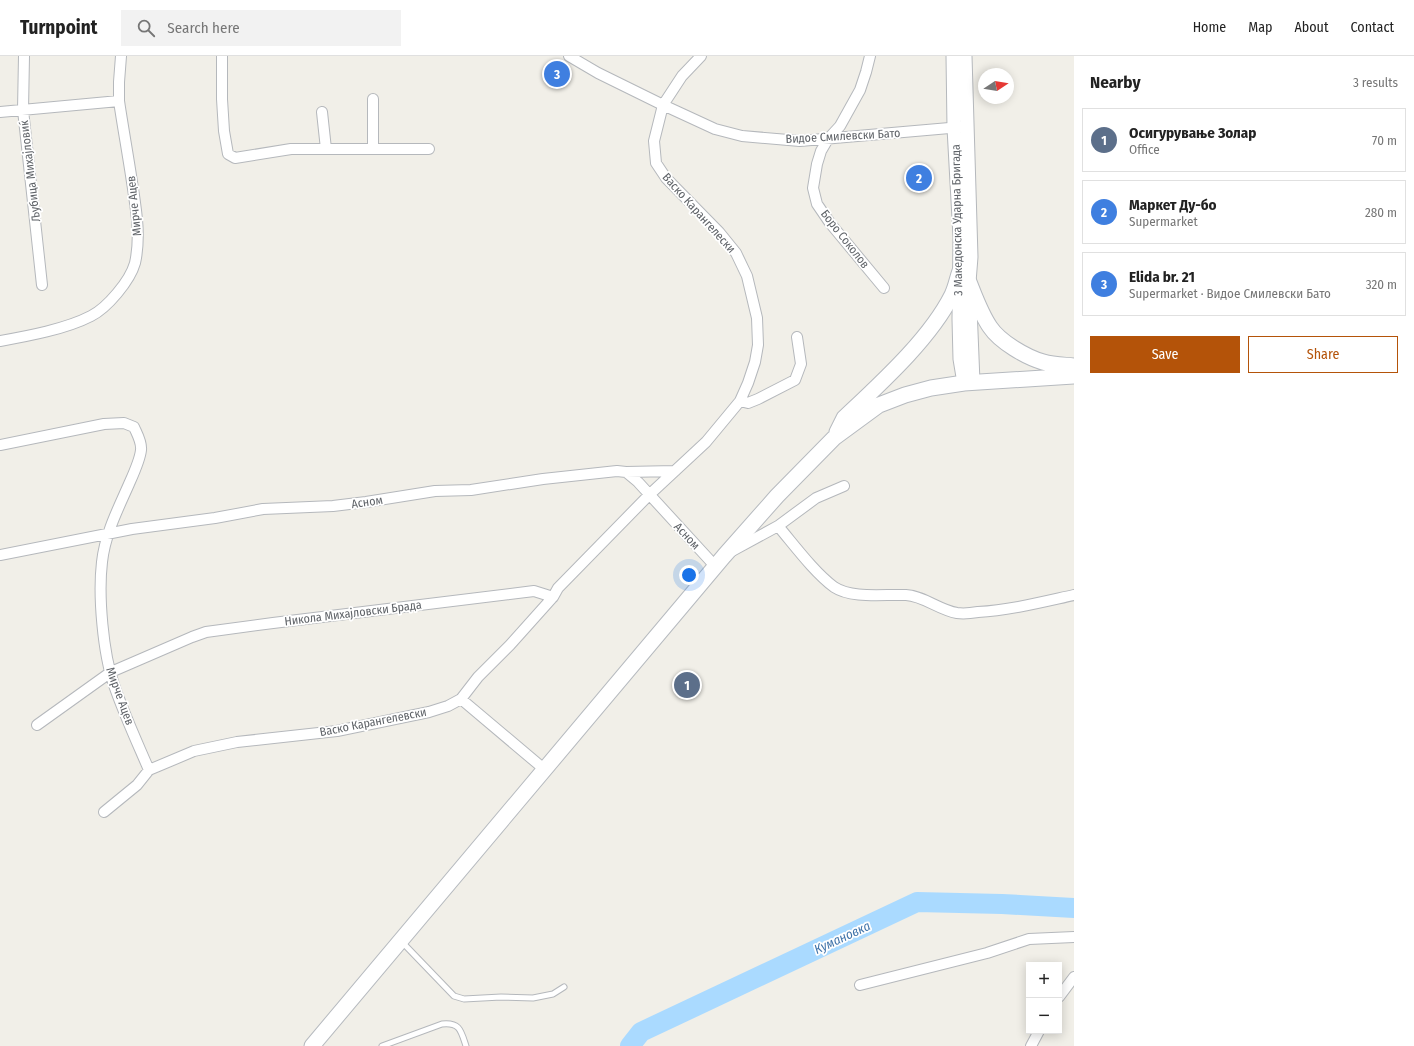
<!DOCTYPE html>
<meta charset="utf-8">
<style>
body{margin:0;font-family:"Fira Sans Condensed",sans-serif;background:#f2f2f2;color:#222}
.controls{position:absolute;right:12px;bottom:12px;display:grid;overflow:hidden;border-radius:0px;box-shadow:0 2px 10px #0003}
.controls button{width:36px;height:36px;display:grid;place-items:center;padding:0;border:0;border-bottom:1px solid #e0e0e0;background:#fff;color:#222;font:20px sans-serif}
.compass{position:absolute;left:978px;top:12px;width:36px;height:36px;border-radius:50%;background:#fff;box-shadow:0 2px 10px #0003;rotate:78deg}
.you{position:absolute;left:689px;top:519px;width:14px;height:14px;margin:-10px;border:3px solid #fff;border-radius:50%;background:#1a73e8;box-shadow:0 0 0 6px #1a73e833}
.badge{display:grid;place-items:center;width:26px;height:26px;border-radius:50%;background:#b45309;color:#fff;font-size:13px;font-weight:700}
.pin{position:absolute;translate:-50% -50%;border:2px solid #fff;box-shadow:0 1px 4px #0006}
.list{margin:0;padding:0;list-style:none}
h2{display:flex;justify-content:space-between;align-items:center;height:52px;margin:0;padding:0 16px;font-size:17px}
h2 small{font-size:13px;font-weight:400;color:#767676}
.list li{display:grid;grid-template-columns:26px 1fr auto;gap:12px;align-items:center;box-sizing:border-box;height:64px;margin:0 8px 8px;padding:0 8px;border:1px solid #e0e0e0;border-radius:0px}
.list b{display:block;font-size:15px;white-space:nowrap}
.list p{margin:0;font-size:13px;white-space:nowrap;color:#767676}
.list em{font-size:13px;font-style:normal;color:#767676}
.actions{display:flex;gap:8px;padding:12px 16px}
.actions a{flex:1;padding:9px 0;border:1px solid #b45309;border-radius:0px;text-align:center;font-size:14px;color:#b45309}
.actions .main{background:#b45309;color:#fff}
.icon{flex:none;width:22px;height:22px;fill:none;stroke:currentColor;stroke-width:2;stroke-linecap:round;stroke-linejoin:round}
.map{position:relative;flex:none;width:1074px;height:990px;overflow:hidden}
header{display:flex;align-items:center;gap:24px;box-sizing:border-box;height:56px;padding:0 20px;background:#fff;border-bottom:1px solid #e0e0e0}
header strong{font-size:19px}
nav{display:flex;gap:22px;margin-inline-start:auto;font-size:14px}
.search{width:280px;height:36px;background:#f2f2f2;display:flex;align-items:center;gap:10px;box-sizing:border-box;padding:0 14px;border-radius:0px;color:#767676;font-size:15px}
main{display:flex}
aside{flex:1;background:#fff}
.map>svg:first-child{display:block}
.lines{fill:none;stroke-linecap:round;stroke-linejoin:round}
.river{stroke:#aadaff;stroke-width:20}
.service-casing{stroke:#b5b8bc;stroke-width:7}
.minor-casing{stroke:#b5b8bc;stroke-width:12}
.tertiary-casing{stroke:#b5b8bc;stroke-width:15}
.secondary-casing{stroke:#b6babf;stroke-width:17}
.service{stroke:#fff;stroke-width:5}
.minor{stroke:#fff;stroke-width:10}
.tertiary{stroke:#fff;stroke-width:13}
.secondary{stroke:#fff;stroke-width:15}
.labels{text-anchor:middle;stroke-width:3.5;stroke-linejoin:round;paint-order:stroke}
.street-label{font-size:12px;fill:#5f6368;stroke:#fff}
.water-label{font-size:13px;font-style:italic;fill:#4174aa;stroke:#fff}
</style>
<header>
<strong>Turnpoint</strong>
<div class="search"><svg class="icon" aria-label="search" viewBox="0 0 24 24"><circle cx="10" cy="10" r="6"/><path d="M15 15l6 6"/></svg>Search here</div>
<nav><a>Home</a><a>Map</a><a>About</a><a>Contact</a></nav>
</header>
<main>
<div class="map">
<svg width="1074" height="990" viewBox="0 0 1074 990">
<rect width="100%" height="100%" fill="#f1efe8"/>
<g class="lines">
<path class="river" d="M630,990L641,976L917,846L1002,848L1074,852"/>
<g class="service-casing">
<path id="service" d="M402,886L454,940L464,943L501,941L533,942L553,938L564,931
M382,990L442,968C460,966 461,975 466,990"/>
</g>
<g class="minor-casing">
<path id="minor" d="M24,0L23,54L42,229
M222,0V43L224,75L228,98L235,102L291,93H429
M569,0L598,17L663,49L715,73L742,80L800,85L961,71
M870,0L866,16L860,34L840,70L828,83L821,95L817,108L813,132L817,148L830,167L884,232
M373,43V93
M0,56L119,45
M322,56L326,93
M0,285C28,280 66,273 91,260C107,252 130,225 135,207C141,180 136,153 132,126C128,99 123,72 119,45V26L121,0
M740,345L748,347L758,343L795,324L801,308L797,281
M0,389L104,368L124,367L134,371C137,378 142,386 141,394C140,404 133,419 129,428C118,453 105,478 102,506C98,540 103,597 114,629C124,658 137,686 149,714L137,729L104,756
M626,416L638,426L715,510
M778,470C795,490 814,516 834,531C852,543 884,538 906,539C924,540 939,554 957,557C964,558 972,557 978,556C1011,554 1042,546 1074,539
M732,495L778,470L816,442L844,430
M0,499L132,473L215,462L263,453L333,450L366,446L435,435L471,434L543,423L617,415L626,416L675,415
M461,643L544,713
M37,669L111,616L192,581L206,576L273,567L534,535L553,541L558,532L649,439L706,386L740,345L748,327L755,306L758,289L757,262L747,220L736,197L719,176L666,122L656,107L654,85L663,49L682,20L701,0
M149,714L194,695L237,686L337,675L429,656L448,650L461,643L478,621L510,589L553,541
M860,929L987,897L1029,883L1074,881
M1059,941L1074,921
M1031,990L1039,975"/>
</g>
<g class="tertiary-casing">
<path id="tertiary" d="M953,0L954,72L960,181L959,263L960,303L964,327
M965,0L971,201L969,226L973,326"/>
</g>
<g class="secondary-casing">
<path id="secondary" d="M969,226C975,241 981,258 990,271C1000,286 1026,301 1043,306C1053,309 1064,309 1074,310
M837,376L844,362C880,328 930,283 952,239C956,231 957,223 960,215
M312,990L724,500L777,440L834,382L879,349L905,339L931,332L964,327L1074,320"/>
</g>
<use href="#service" class="service"/>
<use href="#minor" class="minor"/>
<use href="#tertiary" class="tertiary"/>
<use href="#secondary" class="secondary"/>
</g>
<g class="labels">
<g class="street-label">
<text transform="translate(843 80) rotate(-3)" y="4">Видое Смилевски Бато</text>
<text transform="translate(30 115) rotate(-97)" y="4">Љубица Михајловиќ</text>
<text transform="translate(134 150) rotate(-96)" y="4">Мирче Ацев</text>
<text transform="translate(699 157) rotate(48)" y="4">Васко Карангелески</text>
<text transform="translate(957 164) rotate(-91)" y="4">3 Македонска Ударна Бригада</text>
<text transform="translate(845 183) rotate(52)" y="4">Боро Соколов</text>
<text transform="translate(367 446) rotate(-8)" y="4">Асном</text>
<text transform="translate(687 480) rotate(47)" y="4">Асном</text>
<text transform="translate(353 557) rotate(-7)" y="4">Никола Михајловски Брада</text>
<text transform="translate(120 640) rotate(70)" y="4">Мирче Ацев</text>
<text transform="translate(373 666) rotate(-11)" y="4">Васко Карангелевски</text>
</g>
<g class="water-label">
<text transform="translate(842 881) rotate(-25)" y="5">Кумановка</text>
</g>
</g>
</svg>
<div class="controls">
<button>+</button>
<button>−</button>
</div>
<svg class="compass" viewBox="-18 -18 36 36"><path d="M0-13l5 13h-10z" fill="#e53935"/><path d="M0 13l5-13h-10z" fill="#767676"/></svg>
<div class="you"></div>
<div class="pin badge" style="left:687px;top:629px;background:#5c6f8a">1</div>
<div class="pin badge" style="left:919px;top:122px;background:#3f7fe0">2</div>
<div class="pin badge" style="left:557px;top:18px;background:#3f7fe0">3</div>
</div>
<aside>
<h2>Nearby<small>3 results</small></h2>
<ul class="list">
<li><span class="badge" style="background:#5c6f8a">1</span><div><b>Осигурување Золар</b><p>Office</p></div><em>70 m</em></li>
<li><span class="badge" style="background:#3f7fe0">2</span><div><b>Маркет Ду-бо</b><p>Supermarket</p></div><em>280 m</em></li>
<li><span class="badge" style="background:#3f7fe0">3</span><div><b>Elida br. 21</b><p>Supermarket · Видое Смилевски Бато</p></div><em>320 m</em></li>
</ul>
<div class="actions"><a class="main">Save</a><a>Share</a></div>
</aside>
</main>
